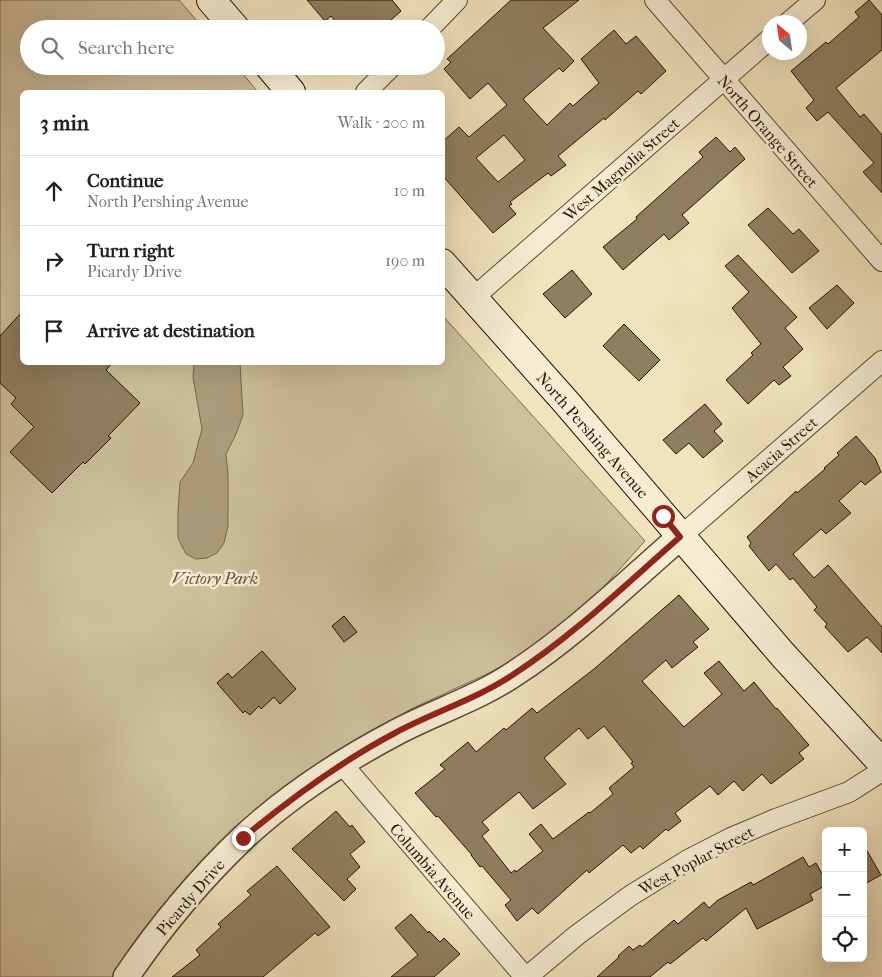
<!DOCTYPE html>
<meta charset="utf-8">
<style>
body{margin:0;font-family:"IM FELL French Canon",serif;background:#f2f2f2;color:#222}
.controls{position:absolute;right:15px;bottom:15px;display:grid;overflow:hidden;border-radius:8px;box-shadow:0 5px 20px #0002}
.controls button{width:45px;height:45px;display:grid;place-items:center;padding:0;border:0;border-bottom:1px solid #e0e0e0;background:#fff;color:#222;font:25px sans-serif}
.compass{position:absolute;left:762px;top:15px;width:45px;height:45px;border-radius:50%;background:#fff;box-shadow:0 5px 20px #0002;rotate:331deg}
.stop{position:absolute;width:15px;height:15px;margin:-11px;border:4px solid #8f2418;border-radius:50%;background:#fff}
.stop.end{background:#8f2418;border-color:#fff;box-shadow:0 1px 5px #0008}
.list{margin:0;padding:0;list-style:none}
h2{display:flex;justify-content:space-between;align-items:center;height:65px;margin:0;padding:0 20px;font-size:21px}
h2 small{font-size:16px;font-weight:400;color:#767676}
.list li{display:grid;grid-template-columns:32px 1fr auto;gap:15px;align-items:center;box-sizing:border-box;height:70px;padding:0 20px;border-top:1px solid #e0e0e0}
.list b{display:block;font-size:19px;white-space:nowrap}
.list p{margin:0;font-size:16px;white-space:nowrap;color:#767676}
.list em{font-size:16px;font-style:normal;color:#767676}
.icon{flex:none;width:28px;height:28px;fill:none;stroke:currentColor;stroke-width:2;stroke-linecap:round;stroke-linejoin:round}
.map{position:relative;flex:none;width:882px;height:977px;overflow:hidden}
.search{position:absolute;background:#fff;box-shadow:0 5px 20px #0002;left:20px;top:20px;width:425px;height:55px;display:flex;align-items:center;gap:12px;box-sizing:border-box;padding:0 18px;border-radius:28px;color:#767676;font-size:19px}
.panel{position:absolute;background:#fff;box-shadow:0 5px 20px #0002;left:20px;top:90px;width:425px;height:275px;border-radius:8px}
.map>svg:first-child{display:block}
.green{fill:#cebf9d;stroke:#7a684e}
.water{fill:#ac9c7d;stroke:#76644b}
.building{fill:#907e62;stroke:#261100;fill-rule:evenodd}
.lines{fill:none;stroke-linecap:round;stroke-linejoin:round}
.minor-casing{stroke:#59462f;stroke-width:22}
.tertiary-casing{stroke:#59462f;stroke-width:28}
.secondary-casing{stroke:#261100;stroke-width:30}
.minor{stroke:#f6edd4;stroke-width:20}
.tertiary{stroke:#f6edd4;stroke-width:25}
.secondary{stroke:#f6edd4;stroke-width:28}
.route{stroke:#8f2418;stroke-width:6}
.labels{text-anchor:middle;stroke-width:5;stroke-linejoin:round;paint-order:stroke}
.street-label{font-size:16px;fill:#261100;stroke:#f6edd4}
.park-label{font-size:16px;font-style:italic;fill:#614e37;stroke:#f6edd4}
</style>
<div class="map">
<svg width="882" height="977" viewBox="0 0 882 977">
<rect width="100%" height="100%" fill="#f1e3bd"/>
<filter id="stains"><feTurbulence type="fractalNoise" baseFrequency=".004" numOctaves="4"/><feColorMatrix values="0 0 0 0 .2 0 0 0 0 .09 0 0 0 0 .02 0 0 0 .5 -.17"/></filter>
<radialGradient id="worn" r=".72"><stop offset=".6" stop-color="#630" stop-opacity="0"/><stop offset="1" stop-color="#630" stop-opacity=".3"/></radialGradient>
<path class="green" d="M0,0H179L204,29H29V66H236L258,92H22V362H442L443,316L645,541L581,612L529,651L489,673L411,709L357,741L300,780L126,977H0Z"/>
<path class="water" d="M194,363H240L243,415L236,434L226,454L228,474V526L224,543L217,553L207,558L196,559L186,554L178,538V511L180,482L193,463L202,429L193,377Z"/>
<path class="building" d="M307,0H392L401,11L381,29H342L331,16L325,21Z
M511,0H579L543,28L574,61L563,72L559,68L523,99L547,125L570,103L573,106L599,83L581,59L614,30L626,44L636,36L666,71L641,94L638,91L605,120L604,118L558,156L566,165L551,176L548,173L510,202L512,204L509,206L516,214L493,233L442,175V142L459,127L469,137L507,105L488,83L470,99L444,69L451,62L447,59ZM504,135L525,160L498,182L476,158Z
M869,0L882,15V50L836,88L860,117L864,114L882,135V193L863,172L874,163L828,112L817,121L806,108L814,100L791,71L826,42L828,44L859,17L855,12Z
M716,137L730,152L735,147L745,159L682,215L689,223L669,240L664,234L623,270L603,247L637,219L636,217L703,157L699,152Z
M768,208L793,234L799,229L819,251L792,273L748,225Z
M738,255L797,317L785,328L803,349L783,367L791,376L779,385L774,380L748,404L726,380L753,355L751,353L761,344L732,308L749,292L725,266Z
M572,270L592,294L565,318L543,294Z
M837,285L854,303L827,329L809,308Z
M22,312V362H113L106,370L140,403L108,436L111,438L85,464L83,462L52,493L10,452L34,427L11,404L16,398L0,383V336Z
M624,324L660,360L639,381L603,346Z
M705,404L722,424L714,431L723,441L703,458L689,443L676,454L663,440Z
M856,436L875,458L881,472L865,485L861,481L839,501L851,513L826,534L821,529L793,554L814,578L828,565L882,627V653L867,637L848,652L825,627L827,624L814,610L817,607L793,578L790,580L776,564L769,571L749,546L751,543L747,537L796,491L797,493L825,469L824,468L839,455L837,453Z
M679,595L709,629L693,642L698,647L672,668L666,660L642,681L684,727L722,694L704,673L719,661L744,691L754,682L776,709L777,708L809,745L799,753L804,759L771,784L762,774L743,791L734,781L718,795L710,786L675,813L681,821L668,831L666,829L643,849L640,846L631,853L623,845L589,873L587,870L538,914L532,908L517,921L505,905L511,900L482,866L480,867L471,855H472L438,816L436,817L415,793L445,769L440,765L468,742L476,752L504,728L506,730L532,708L537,713L594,669ZM604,726L633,762L631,763L634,767L609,788L613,794L590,813L589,812L553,839L541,824L529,834L543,851L516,872L515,870L511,873L482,836L489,830L482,822L519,792L533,809L566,784L544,758L579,728L588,739Z
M344,616L357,632L344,642L332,626Z
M262,651L296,689L280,704L274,697L261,709L259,706L250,715L245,711L243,713L217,683L228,673L232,678Z
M336,811L350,827L352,825L365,842L350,854L360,867L347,879L356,889L344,901L292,849Z
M863,844L881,875L863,885Z
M803,857L809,867L816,863L826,881V885L810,894L813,900L757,929L746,908L706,941L703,938L670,964L668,962L650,977H597L619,957L618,956L629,946L633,950L640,945L642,947L674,920L678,924L704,902L709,908L718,900L751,882L753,885Z
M277,866L330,927L318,936L315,933L263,977H172L200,955L196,950L221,927L218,924L251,895L247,891Z
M411,914L428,933L429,931L440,942L444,938L460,954L434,977H391L418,955L395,928Z"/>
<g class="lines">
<g class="minor-casing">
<path id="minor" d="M655,0L882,261
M789,22L815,0
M429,29L457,0
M366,92L392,66
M473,298L770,39
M680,537L882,361
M342,764L525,977
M527,977L577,935L630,896L688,860L731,838L776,819L849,792L882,771"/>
</g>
<g class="tertiary-casing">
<path id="tertiary" d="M126,977C160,927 199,880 243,838C286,798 342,761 395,733C434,712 477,699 514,674C574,635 626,584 680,537"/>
</g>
<g class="secondary-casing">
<path id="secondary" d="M211,0L236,29
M269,66L291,92
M442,263L565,401L783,655L882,763"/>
</g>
<use href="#minor" class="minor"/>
<use href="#tertiary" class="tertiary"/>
<use href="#secondary" class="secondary"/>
</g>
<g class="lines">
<path class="route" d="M243,838C290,799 340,762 395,733C434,712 477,699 514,674C574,635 626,584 680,537L663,516"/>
</g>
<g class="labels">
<g class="street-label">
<text transform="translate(768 131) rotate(49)" y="6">North Orange Street</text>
<text transform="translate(621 169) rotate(-41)" y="6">West Magnolia Street</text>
<text transform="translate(593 435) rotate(49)" y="6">North Pershing Avenue</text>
<text transform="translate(781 449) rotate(-41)" y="6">Acacia Street</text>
<text transform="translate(696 860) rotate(-28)" y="6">West Poplar Street</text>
<text transform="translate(433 871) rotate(49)" y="6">Columbia Avenue</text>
<text transform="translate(190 897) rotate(-49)" y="6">Picardy Drive</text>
</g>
<g class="park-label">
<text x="215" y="584">Victory Park</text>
</g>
</g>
<rect width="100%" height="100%" filter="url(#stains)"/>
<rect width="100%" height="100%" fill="url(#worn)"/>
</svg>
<div class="controls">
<button>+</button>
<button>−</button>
<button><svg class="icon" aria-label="locate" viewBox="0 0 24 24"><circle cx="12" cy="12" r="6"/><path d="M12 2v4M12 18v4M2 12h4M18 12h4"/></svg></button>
</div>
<svg class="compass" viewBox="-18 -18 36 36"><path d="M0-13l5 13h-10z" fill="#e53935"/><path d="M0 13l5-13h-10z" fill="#767676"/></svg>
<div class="stop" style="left:663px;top:516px"></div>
<div class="stop end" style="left:243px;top:838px"></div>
<div class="search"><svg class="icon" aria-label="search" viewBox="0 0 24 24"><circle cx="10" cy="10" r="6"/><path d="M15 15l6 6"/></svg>Search here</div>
<section class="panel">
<h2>3 min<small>Walk · 200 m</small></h2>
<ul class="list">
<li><svg class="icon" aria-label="ahead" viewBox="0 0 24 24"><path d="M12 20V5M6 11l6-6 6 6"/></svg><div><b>Continue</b><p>North Pershing Avenue</p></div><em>10 m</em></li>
<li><svg class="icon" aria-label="right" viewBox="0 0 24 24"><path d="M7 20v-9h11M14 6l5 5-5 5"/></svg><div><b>Turn right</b><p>Picardy Drive</p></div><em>190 m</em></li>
<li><svg class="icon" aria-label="arrive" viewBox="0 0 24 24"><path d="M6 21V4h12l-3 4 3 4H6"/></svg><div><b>Arrive at destination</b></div></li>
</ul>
</section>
</div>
